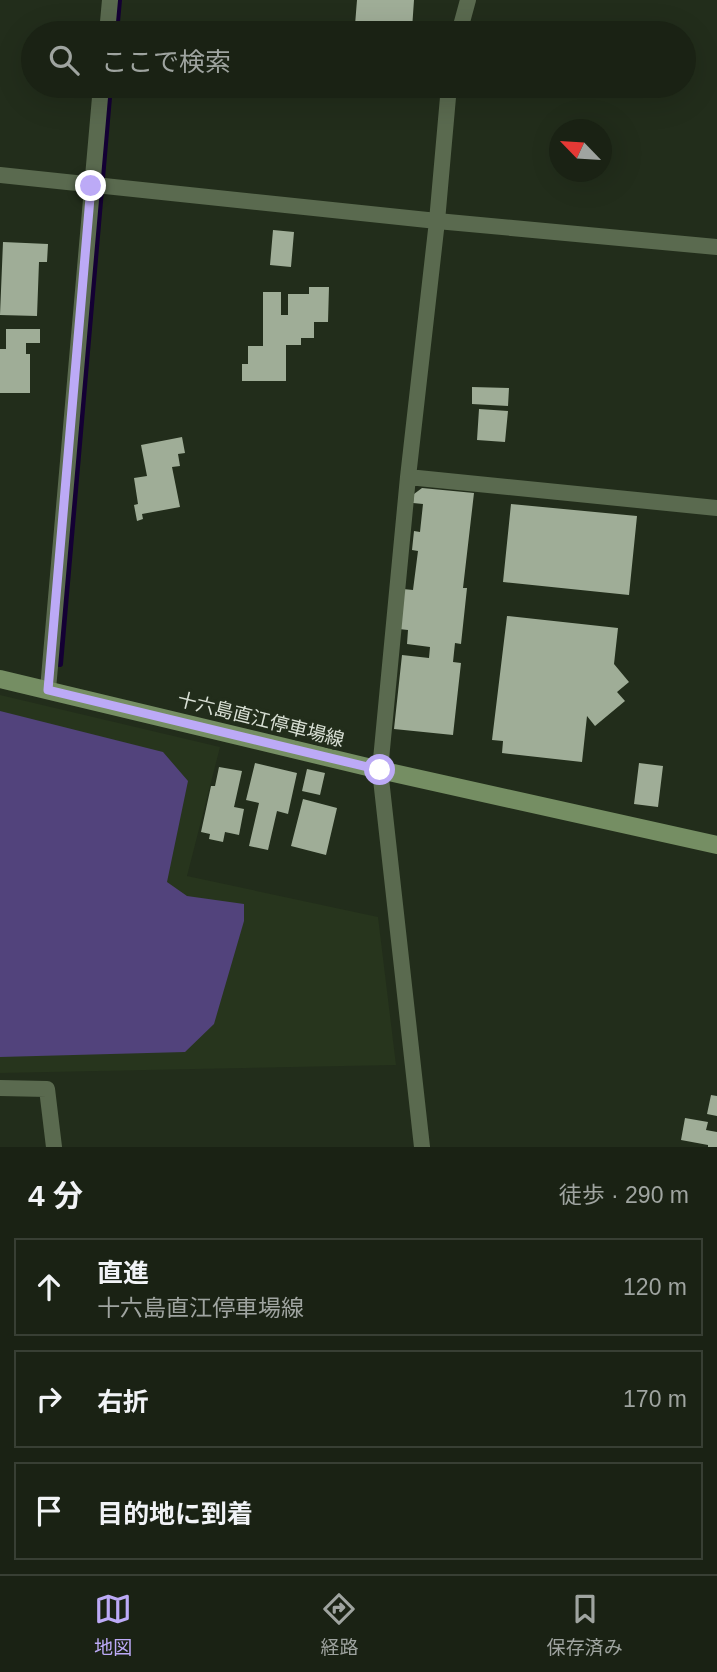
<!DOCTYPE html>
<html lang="ja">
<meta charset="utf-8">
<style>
body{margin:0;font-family:Arial,"Noto Sans JP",sans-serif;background:#272f22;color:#f1f3f6}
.compass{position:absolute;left:549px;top:119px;width:63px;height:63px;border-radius:50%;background:#1a2214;box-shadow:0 7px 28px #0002;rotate:295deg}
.stop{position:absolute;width:21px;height:21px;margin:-16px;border:5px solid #bcaaf6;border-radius:50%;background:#fff}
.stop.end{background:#bcaaf6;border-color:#fff;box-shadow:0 2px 7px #0008}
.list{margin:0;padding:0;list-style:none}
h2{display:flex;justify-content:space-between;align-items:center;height:91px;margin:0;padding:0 28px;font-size:30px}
h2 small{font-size:23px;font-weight:400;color:#9fa4a0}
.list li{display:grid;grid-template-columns:46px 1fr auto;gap:21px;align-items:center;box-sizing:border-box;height:98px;margin:0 14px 14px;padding:0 14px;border:2px solid #383f34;border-radius:0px}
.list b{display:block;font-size:26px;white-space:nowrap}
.list p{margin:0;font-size:23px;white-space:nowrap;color:#9fa4a0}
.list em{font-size:23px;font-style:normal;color:#9fa4a0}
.icon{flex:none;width:38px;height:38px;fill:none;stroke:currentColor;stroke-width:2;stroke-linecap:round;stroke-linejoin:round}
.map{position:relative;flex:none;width:717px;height:1147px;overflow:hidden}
.search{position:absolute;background:#1a2214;box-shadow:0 7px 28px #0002;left:21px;right:21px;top:21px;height:77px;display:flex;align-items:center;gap:18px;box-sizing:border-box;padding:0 24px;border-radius:38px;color:#9fa4a0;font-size:26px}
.sheet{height:427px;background:#1a2214}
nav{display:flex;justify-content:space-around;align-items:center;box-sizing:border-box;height:98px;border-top:2px solid #383f34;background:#1a2214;font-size:19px;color:#9fa4a0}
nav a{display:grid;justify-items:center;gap:4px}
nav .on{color:#bcaaf6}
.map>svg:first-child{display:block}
.built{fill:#27351d}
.green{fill:#52437c}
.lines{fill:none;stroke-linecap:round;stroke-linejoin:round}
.stream{stroke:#140034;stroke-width:6}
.building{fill:#9fad97}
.street{stroke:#5a6a4f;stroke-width:16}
.secondary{stroke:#758e63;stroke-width:18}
.route{stroke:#bcaaf6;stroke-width:9}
.labels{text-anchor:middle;stroke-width:7;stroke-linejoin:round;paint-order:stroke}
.street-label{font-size:19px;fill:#d9e0d5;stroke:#222d1b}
</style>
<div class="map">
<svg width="717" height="1147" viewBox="0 0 717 1147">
<rect width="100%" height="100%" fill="#222d1b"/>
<path class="built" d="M0,695L220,747L187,876L378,917L396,1065L0,1073Z"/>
<path class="green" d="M0,711L163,752L188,781L167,882L187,896L244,904V921L214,1024L185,1052L0,1057Z"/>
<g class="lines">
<path class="stream" d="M116,33L119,0
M60,664L110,86"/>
</g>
<path class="building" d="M357,0H414L412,29L355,25Z
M273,230L294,232L291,267L270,265Z
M3,242L48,244L47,262H39L37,316L0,315Z
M309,287H329L328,322H314V338H301V345H286V381H242V364H248V346H263V292H281V315H288V294H309Z
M6,329H40V343H26V354H30V393H0V349H6Z
M472,387L509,388L508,406L472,404Z
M479,409L508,411L505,442L477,440Z
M182,437L185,453L178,454L180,466L172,467L180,507L142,514L143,519L137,521L134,505L138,504L134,478L147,476L141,445Z
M422,488L474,493L463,588H467L461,644L455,643L453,662L461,663L453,735L394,729L402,655L429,658L430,647L407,644L408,630L399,629L403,589L413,590L418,551L412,550L414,531L420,532L423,504L413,503L414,494Z
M511,504L637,516L629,595L503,582Z
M507,616L618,628L614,664L629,682L617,692L625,701L595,726L587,716L582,762L502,753L503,741L492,740Z
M255,763L297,773L288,814L277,811L268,850L249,846L259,803L246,800Z
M639,763L663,766L658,807L634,804Z
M219,767L242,771L234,807L244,809L239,835L225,832L223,842L209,839L210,834L201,832L211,786H215Z
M307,769L325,773L320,795L302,791Z
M303,799L337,808L326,855L291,846Z
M711,1095L717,1096V1116L707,1114Z
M685,1118L708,1122L706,1130L717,1132V1147H708V1145L681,1140Z"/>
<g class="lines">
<path class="street" d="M107,33L110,0
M459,33L468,0
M0,175L437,221L717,247
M408,477L717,508
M48,689L101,86
M0,1088L47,1089L54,1147
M422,1147L380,770L408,477L437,221L449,86"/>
<path class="secondary" d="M0,679L380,770L717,845"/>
</g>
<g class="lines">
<path class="route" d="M91,186L48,690L380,770"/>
</g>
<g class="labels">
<g class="street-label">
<text transform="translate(261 719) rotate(14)" y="7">十六島直江停車場線</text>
</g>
</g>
</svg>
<svg class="compass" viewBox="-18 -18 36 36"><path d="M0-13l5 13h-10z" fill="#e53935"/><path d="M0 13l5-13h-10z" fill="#9fa4a0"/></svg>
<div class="stop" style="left:380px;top:770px"></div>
<div class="stop end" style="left:91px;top:186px"></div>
<div class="search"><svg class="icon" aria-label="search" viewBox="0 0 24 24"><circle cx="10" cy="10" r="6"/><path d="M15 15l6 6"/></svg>ここで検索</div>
</div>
<section class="sheet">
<h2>4 分<small>徒歩 · 290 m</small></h2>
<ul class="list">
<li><svg class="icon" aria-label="ahead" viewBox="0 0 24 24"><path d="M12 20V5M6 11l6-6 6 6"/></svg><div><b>直進</b><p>十六島直江停車場線</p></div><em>120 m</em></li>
<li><svg class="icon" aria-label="right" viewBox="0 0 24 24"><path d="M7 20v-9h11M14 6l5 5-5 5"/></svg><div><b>右折</b></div><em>170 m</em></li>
<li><svg class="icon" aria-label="arrive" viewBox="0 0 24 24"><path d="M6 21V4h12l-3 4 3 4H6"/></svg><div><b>目的地に到着</b></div></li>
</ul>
</section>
<nav>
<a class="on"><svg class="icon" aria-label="map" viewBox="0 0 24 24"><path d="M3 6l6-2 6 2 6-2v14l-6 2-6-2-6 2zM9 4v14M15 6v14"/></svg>地図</a>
<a><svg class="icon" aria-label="directions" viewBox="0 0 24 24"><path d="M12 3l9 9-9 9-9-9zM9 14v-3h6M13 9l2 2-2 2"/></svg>経路</a>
<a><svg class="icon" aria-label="saved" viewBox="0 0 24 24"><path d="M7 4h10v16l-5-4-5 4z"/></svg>保存済み</a>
</nav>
